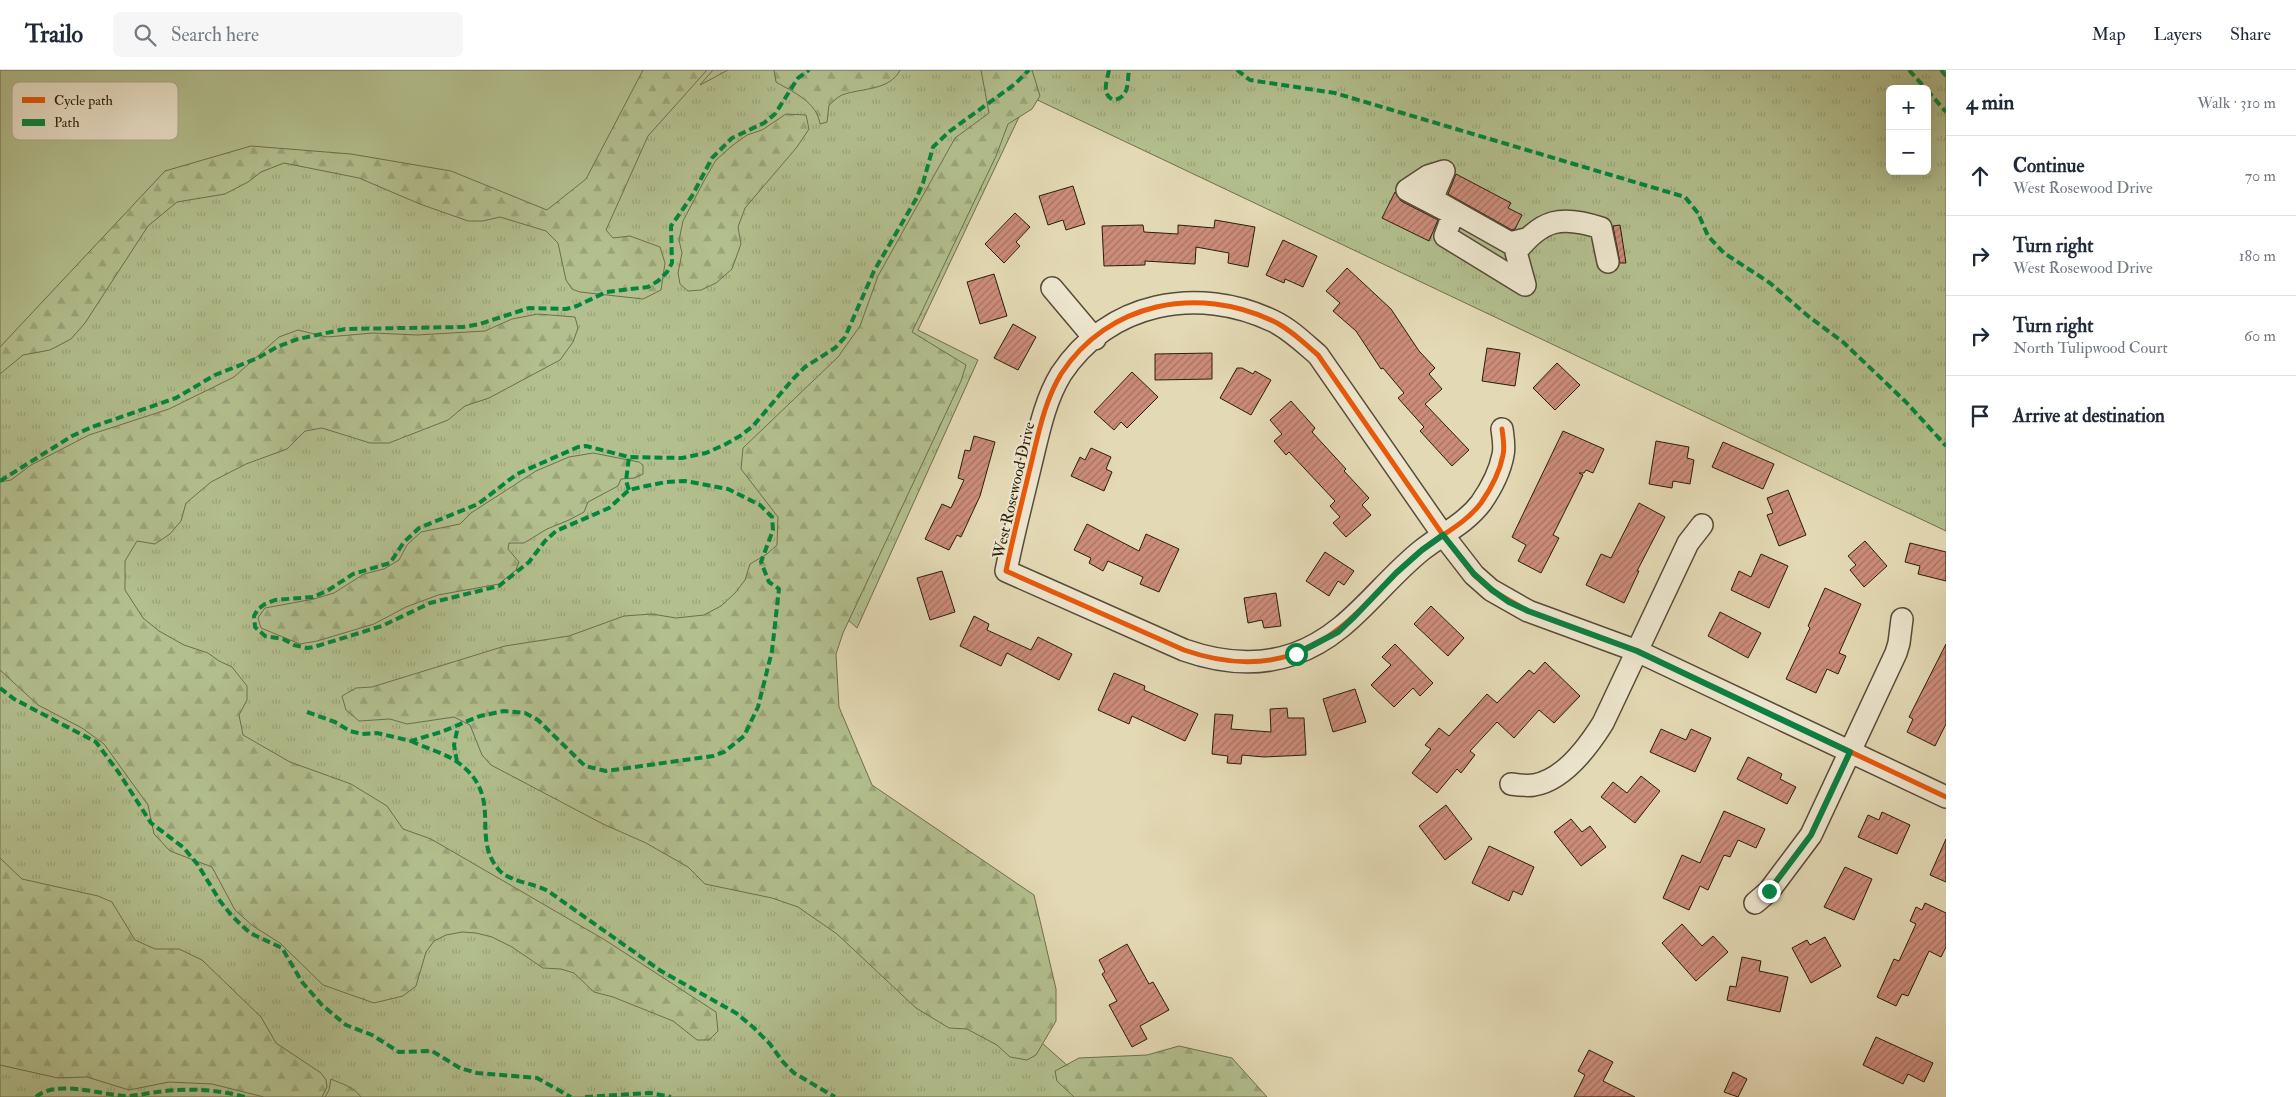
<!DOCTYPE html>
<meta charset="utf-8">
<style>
body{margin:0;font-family:"IM FELL Double Pica",serif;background:#f6f6f7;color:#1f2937}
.controls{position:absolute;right:15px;top:15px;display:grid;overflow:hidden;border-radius:8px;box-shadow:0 5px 20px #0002}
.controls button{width:45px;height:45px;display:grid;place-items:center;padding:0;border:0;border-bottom:1px solid #e0e1e3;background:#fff;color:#1f2937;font:25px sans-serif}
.stop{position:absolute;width:15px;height:15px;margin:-11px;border:4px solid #0b8043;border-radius:50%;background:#fff}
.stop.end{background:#0b8043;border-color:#fff;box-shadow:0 1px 5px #0008}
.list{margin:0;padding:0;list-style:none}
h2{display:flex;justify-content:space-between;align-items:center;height:65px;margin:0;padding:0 20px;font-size:21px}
h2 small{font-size:16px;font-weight:400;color:#747a83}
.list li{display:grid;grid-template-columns:32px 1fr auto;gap:15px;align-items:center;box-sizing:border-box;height:80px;padding:0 20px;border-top:1px solid #e0e1e3}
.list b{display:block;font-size:19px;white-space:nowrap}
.list p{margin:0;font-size:16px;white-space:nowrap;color:#747a83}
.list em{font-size:16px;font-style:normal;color:#747a83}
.icon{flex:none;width:28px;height:28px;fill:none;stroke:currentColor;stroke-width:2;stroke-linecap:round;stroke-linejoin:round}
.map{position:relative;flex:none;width:1946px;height:1027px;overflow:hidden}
header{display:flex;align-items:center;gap:30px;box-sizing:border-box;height:70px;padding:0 25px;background:#fff;border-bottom:1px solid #e0e1e3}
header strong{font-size:24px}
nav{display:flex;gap:28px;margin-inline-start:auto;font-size:18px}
.search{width:350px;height:45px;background:#f6f6f7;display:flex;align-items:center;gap:12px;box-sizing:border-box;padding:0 18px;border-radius:8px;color:#747a83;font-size:19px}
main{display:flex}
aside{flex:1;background:#fff}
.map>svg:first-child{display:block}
.grass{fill:url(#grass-tufts);stroke:#6e6e4e;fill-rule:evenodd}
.forest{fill:url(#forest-firs);stroke:#6e6e4e}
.park{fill:#b3bf8e;stroke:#6e6e4e}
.building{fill:url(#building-hatch);stroke:#2a1c0d}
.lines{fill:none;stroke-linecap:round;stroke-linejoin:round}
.minor-casing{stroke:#584b37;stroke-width:24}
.minor{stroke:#ede6ce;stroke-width:21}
.quiet{stroke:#00873e;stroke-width:4;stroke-dasharray:8 4;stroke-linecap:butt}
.cycleway-casing{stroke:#ede6ce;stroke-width:8}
.cycleway{stroke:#e8590c;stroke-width:5}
.route{stroke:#0b8043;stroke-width:6}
.labels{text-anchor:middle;stroke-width:4;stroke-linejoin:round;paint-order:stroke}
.street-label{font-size:16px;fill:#2a1c0d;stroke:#ede6ce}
.key{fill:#ede6ce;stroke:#b2a994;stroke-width:1}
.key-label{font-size:14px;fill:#2a1c0d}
</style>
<header>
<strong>Trailo</strong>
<div class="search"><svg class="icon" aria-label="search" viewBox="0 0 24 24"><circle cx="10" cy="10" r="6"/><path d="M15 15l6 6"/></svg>Search here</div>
<nav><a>Map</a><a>Layers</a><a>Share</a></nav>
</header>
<main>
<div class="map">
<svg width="1946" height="1027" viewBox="0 0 1946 1027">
<defs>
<pattern id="grass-tufts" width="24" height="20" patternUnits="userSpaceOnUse" patternTransform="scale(1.25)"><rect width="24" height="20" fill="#b3bf8e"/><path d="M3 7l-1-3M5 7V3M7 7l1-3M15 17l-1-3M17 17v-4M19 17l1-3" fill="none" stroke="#9aa479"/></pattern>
<pattern id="forest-firs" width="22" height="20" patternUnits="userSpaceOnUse" patternTransform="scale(1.25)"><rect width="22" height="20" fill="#b3bf8e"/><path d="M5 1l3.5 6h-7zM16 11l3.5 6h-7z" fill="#9aa479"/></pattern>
<pattern id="building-hatch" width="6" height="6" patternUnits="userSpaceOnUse" patternTransform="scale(1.25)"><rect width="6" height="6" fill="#cc8c7a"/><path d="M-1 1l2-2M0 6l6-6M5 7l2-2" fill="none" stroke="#a67262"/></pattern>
</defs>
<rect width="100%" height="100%" fill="#e3d9b4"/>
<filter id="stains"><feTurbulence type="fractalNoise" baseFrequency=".004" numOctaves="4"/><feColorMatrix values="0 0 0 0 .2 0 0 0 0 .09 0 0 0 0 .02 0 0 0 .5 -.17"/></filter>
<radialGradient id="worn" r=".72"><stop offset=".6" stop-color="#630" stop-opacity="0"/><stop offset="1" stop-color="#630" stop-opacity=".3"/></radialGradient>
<path class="grass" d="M643,0H1946V461L1029,26L918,260L978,290L857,558L804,510L789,749L1103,1027H0V277L165,101ZM1890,19H1927V101H1890Z"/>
<path class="forest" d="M195,0H707L648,66L606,160L613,168L630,166L660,177L665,193L661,220L643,229L580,222L572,219L566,210L558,173L546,161L500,147L483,151H468L420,134L359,108L284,93L261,102L248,112L225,124L177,132L148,156L85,253L71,269L50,280L23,285L0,304V194Z
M713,0H728L700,15Z
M774,0H900C890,21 860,18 842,25C837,27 833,32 829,35L827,52L820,54C817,32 793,22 776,12Z
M981,0H1032L1040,26L1032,39L1008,54L996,86L912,262L966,295L961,311L843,563L836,584L839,637L872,715L1034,825L1056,919V951L1036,985L1027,990L1010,987L997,975L967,959L949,958L916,938L837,864L798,837L772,828L705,814L688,797L646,773L603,754L491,695L482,685L470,655L454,647L407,654L390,649L359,651L346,640L342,626L356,618L372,617L505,576L569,566L624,546L652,544L676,548L704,545L721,536L735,523L745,510L750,494L767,484L777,475L778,447L741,399L743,378L838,287L860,256L878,206L955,68L989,43Z
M786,44L806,45L809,59L797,77L745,138L738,157L741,174L732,199L716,213L701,220L688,221L680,214L678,203L682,183L679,170L683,151L705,109L716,90L733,75L747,65L762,60Z
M538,244L575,247L578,258L573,272L560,290L489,328L465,336L448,350L389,373H370L322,358L305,361L287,379L246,394L211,412L186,433L181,451L170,464L155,474L137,471L125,491V520L143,548L159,561L184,575L208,583L219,591L232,597L247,616V630L239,645L243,665L290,692L351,714L387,736L403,759L431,769L605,870L716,942L718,961L709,970H697L673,951L613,927L594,922L574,903L561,899L543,898L512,877L492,867L476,863L462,862L446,865L434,871L426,882L416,916L403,926L374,933L323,915L280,873L253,856L235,840L212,797L170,781L154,764L148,735L104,674L82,658L38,635L0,600V412L11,410L31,395L89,365L169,339L234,307L279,267L298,260L327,267L373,263L417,265L485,261L512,249Z
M593,383L639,392L643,395V404L634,408L621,409L618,416L588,432L584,442L569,450L547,459L524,473H509L508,479L519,492L516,500L499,514L438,525L406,537L374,554L317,571L300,574L261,558L258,548L265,538L314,529L334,523L364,504L384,499L399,490L407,475L421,462L460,454L471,443L536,401L569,387Z
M0,788L22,809L98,826L112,832L135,870L155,879H179L202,890L261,947L276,973L321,1003L326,1010L327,1017L322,1027H264L212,1014L169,1012L129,1020L87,1007L58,1008L0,995Z
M1179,976L1232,988L1267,1027H1074L1057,1011L1055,1001L1079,988L1147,985Z
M331,1009C342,1014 354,1017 361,1027H325L329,1020Z"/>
<path class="park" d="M0,0H643L586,109L547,140L451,101L351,84L251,76L165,101L0,277Z"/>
<path class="building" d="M1456,104L1511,133L1508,138L1522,145L1515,159L1512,160L1448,124Z
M1073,116L1085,154L1066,160L1063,150L1048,155L1039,126Z
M1395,122L1401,131L1438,150L1429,171L1382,148Z
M1015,143L1030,157L1016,172L1020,176L1004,193L985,174Z
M1215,150L1255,157L1248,197L1228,193L1229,183L1196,177L1195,194L1145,191V195L1104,196L1102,156L1143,155L1144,162L1178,164V155L1214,158Z
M1620,155L1626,193H1620L1613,156Z
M1283,170L1317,186L1303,217L1285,209L1284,213L1266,205Z
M1347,198L1391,239L1419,281L1435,298L1429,304L1442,319L1425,334L1469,380L1452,396L1420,361L1424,357L1398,328L1404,323L1383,298L1381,299L1356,261L1333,241L1340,233L1326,221Z
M994,204L1007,246L980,254L967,212Z
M1013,254L1036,267L1018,300L994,288Z
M1487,278L1520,283L1515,316L1482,311Z
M1212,283V309L1155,310V284Z
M1557,293L1580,315L1555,340L1533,318Z
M1237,298H1242L1253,304L1255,301L1271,310L1251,345L1220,328Z
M1132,302L1158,327L1127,358L1121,352L1114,360L1094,342Z
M1291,331L1315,358L1312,362L1346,399L1344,401L1369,428L1362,435L1371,445L1346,467L1333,453L1340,447L1330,436L1335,431L1289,382L1286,385L1274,371L1282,364L1270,350Z
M1563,361L1604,379L1593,403L1586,400L1584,403H1579L1583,405L1553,465L1559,468L1541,503L1518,491L1526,475L1512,467Z
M974,366L995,372L980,426L961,467L957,465L949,480L925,469L942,434L951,438L964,410L958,408L965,380L970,381Z
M1656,371L1689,377L1687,388L1694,390L1690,414L1673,411L1672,418L1649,414Z
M1723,372L1774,394L1763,419L1712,397Z
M1091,378L1111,387L1106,399L1112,402L1104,421L1071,406L1080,387L1085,390Z
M1788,420L1806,465L1779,476L1767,445L1773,443L1767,428Z
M1639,433L1665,447L1637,501H1639L1624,533L1586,515L1601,484L1611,488Z
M1087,454L1139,481L1146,464L1179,479L1159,522L1140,514L1143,507L1108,491L1103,501L1089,493L1091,488L1074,480Z
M1865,471L1887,496L1864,517L1850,500L1856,495L1848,486Z
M1910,473L1946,482V511L1918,504L1920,496L1905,492Z
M1325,482L1354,501L1344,515L1338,511L1329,526L1306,511Z
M1761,484L1788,496L1769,538L1731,520L1739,501L1751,507Z
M942,501L955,542L930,550L917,508Z
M1825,518L1861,534L1839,583L1846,586L1838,604L1827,599L1816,623L1786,609L1810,558L1808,556Z
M1276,523L1281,556L1264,558L1262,550L1248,553L1244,528Z
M1431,536L1464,568L1448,586L1414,554Z
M1720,542L1761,563L1748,588L1708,566Z
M974,546L989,554L987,560L1031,580L1038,567L1072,584L1059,610L1007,583L1001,596L960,576Z
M1395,574L1433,613L1420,626L1413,618L1394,637L1371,615L1391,595L1382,587Z
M1946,574V654L1935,676L1907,662L1913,649L1909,647Z
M1545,592L1580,626L1554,653L1539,640L1514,668L1497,652L1470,681L1475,685L1461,703L1457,699L1437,723L1412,703L1431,679L1425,675L1439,658L1449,666L1487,624L1497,633L1529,600L1534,604Z
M1114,603L1145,616L1144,620L1198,644L1185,671L1132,646L1129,654L1098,640Z
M1355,619L1366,652L1333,662L1323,629Z
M1287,638L1288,648H1304L1306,685L1264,687L1242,685L1241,694L1227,693L1228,686L1212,684L1215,644L1233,645L1231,659L1271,662L1270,639Z
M1661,659L1686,670L1691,659L1711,668L1695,702L1650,682Z
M1748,687L1782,704L1780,709L1796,717L1787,734L1737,709Z
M1641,706L1660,721L1635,753L1601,727L1613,712L1627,723Z
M1446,735L1472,769L1445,790L1419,756Z
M1724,741L1765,759L1756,778L1738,770L1730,787L1724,785L1708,820L1700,816L1689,840L1663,828L1682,785L1700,793Z
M1882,742L1910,755L1897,784L1858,767L1868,745L1879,750Z
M1571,749L1582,762L1590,756L1606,777L1581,796L1554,762Z
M1946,769V812L1930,805Z
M1489,776L1534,797L1522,825L1513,821L1509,831L1472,813Z
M1845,797L1872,809L1854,850L1824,837Z
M1925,833L1946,843V877L1941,887L1929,881L1908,926L1902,924L1896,936L1877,927L1894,889L1899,891L1916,854L1910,851L1916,837L1922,840Z
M1682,854L1702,876L1713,866L1728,882L1696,911L1662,873Z
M1825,867L1841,896L1811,913L1792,878L1807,870L1810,875Z
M1127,874L1149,914L1153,912L1169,940L1140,956L1147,969L1132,977L1109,935L1117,931L1102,904L1105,902L1099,890Z
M1742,887L1761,891L1759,901L1788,907L1780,942L1727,930L1730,916L1736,917Z
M1876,967L1933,993L1924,1012L1908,1004L1903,1014L1863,995Z
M1589,980L1613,992L1603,1011L1635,1027H1574L1585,1005L1578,1001Z
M1733,1002L1747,1009L1738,1027L1724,1022Z"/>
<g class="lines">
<g class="minor-casing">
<path id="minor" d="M1526,169L1510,173L1432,129L1444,101L1428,106L1407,120L1453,144L1445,166L1525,215L1516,182C1542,149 1561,145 1601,158L1608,192
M1052,218L1095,269
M1502,359C1503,367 1505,377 1503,385C1500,401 1490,420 1481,433C1465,454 1442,464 1422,480C1378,515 1349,565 1294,584C1257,597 1221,593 1184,580L1006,501C1013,466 1022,432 1030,398C1038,366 1044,332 1061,304C1108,232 1198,215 1273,251C1290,259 1304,273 1318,285L1443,465L1474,505L1491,520L1528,541L1637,581L1946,727
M1511,714C1518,715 1527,716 1534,715C1564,710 1588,677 1603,653L1688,473L1702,455
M1755,833L1769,821L1811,765L1896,583L1899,573L1902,549"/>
</g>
<use href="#minor" class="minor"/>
<path class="quiet" d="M1109,0C1107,11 1101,24 1113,30C1130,28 1127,12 1129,0
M1237,0L1250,10L1335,23L1685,127L1698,143L1708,166L1724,183L1770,213L1808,246L1843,272L1906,332L1946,376
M1909,0L1926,19
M1941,0L1946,6
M1927,20L1946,42
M0,411L72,366L92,357L176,328L215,305L258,288L277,277L298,269L345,259L463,257L480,254L529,238L566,239L577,236L606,222L648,217L658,211L667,202L672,193L671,156L692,126L712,88L732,68L764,53L775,44L798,8L809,0
M629,420L626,411L629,387
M0,618L14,629L96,672L119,703L151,753L184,778L198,795L220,831L232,846L250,863L282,878L302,912L322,935L346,955L372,965L399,982L432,981L460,998L477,1003L537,1008L571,1027
M307,642L335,652L350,661L362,664L377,663L411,671L441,662L480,646L504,641L525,643L538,650L585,696L606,701L713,686L724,682L744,666L758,637L772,581L779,519L769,512L761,492L773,460L772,447L760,435L728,419L685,411L666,412L646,416L629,420L609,438L556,461L545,471L529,492L499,516L430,533L382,556L314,577L307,578L294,575L283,569L265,566L255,557L254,546L258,539L265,534L275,530L313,527L327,521L353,504L390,493L404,472L419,458L478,434L517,404L578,377L586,376L629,387L682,388L706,383L726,374L740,366L753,356L793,309L805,297L835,278L845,267L874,201L916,129L923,113L933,77L950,61L1015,14L1029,0
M411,671C425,678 448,684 460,694C504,728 470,767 499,800C510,812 534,813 548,821L661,901L736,943L753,957L770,974L783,992L794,1003L835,1027
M457,692L454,675L458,656
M36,1027C56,1009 102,1025 126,1026C137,1026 147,1023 157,1022C187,1018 217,1019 245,1027
M585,1027L650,1023L671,1027"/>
<g class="cycleway-casing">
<path id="cycleway" d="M1502,359C1503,367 1505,377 1503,385C1500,401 1490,420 1481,433C1465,454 1442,464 1422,480C1378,515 1349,565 1294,584C1257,597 1221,593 1184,580L1006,501C1013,466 1022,432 1030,398C1038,366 1044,332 1061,304C1108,232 1198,215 1273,251C1290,259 1304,273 1318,285L1443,465L1474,505L1491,520L1528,541L1637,581L1946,727"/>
</g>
<use href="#cycleway" class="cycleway"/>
</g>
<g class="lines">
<path class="route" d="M1296,584L1338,562L1355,546L1396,503L1422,480L1443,465L1474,504L1492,520L1509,532L1528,541L1637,581L1850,682L1811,765L1769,821"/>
</g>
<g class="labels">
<g class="street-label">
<text transform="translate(1013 420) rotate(-77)" y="6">West Rosewood Drive</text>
</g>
</g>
<rect x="12" y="12" width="166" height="58" rx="8" class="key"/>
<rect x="22" y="27" width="23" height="6" fill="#e8590c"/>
<rect x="22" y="49" width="23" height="7" fill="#00873e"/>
<g class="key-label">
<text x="54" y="35">Cycle path</text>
<text x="54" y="57">Path</text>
</g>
<rect width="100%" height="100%" filter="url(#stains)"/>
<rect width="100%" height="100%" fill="url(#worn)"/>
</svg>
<div class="controls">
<button>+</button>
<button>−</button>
</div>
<div class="stop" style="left:1296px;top:584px"></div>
<div class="stop end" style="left:1769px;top:821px"></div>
</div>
<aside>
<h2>4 min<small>Walk · 310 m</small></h2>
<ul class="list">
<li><svg class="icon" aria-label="ahead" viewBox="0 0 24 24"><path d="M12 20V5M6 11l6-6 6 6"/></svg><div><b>Continue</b><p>West Rosewood Drive</p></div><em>70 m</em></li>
<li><svg class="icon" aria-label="right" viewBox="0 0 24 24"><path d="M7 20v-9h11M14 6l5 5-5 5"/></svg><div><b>Turn right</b><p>West Rosewood Drive</p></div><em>180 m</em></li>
<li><svg class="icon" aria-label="right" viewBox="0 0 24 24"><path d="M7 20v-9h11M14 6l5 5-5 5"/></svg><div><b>Turn right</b><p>North Tulipwood Court</p></div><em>60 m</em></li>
<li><svg class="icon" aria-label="arrive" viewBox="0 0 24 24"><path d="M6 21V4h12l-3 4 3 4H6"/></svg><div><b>Arrive at destination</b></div></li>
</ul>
</aside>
</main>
